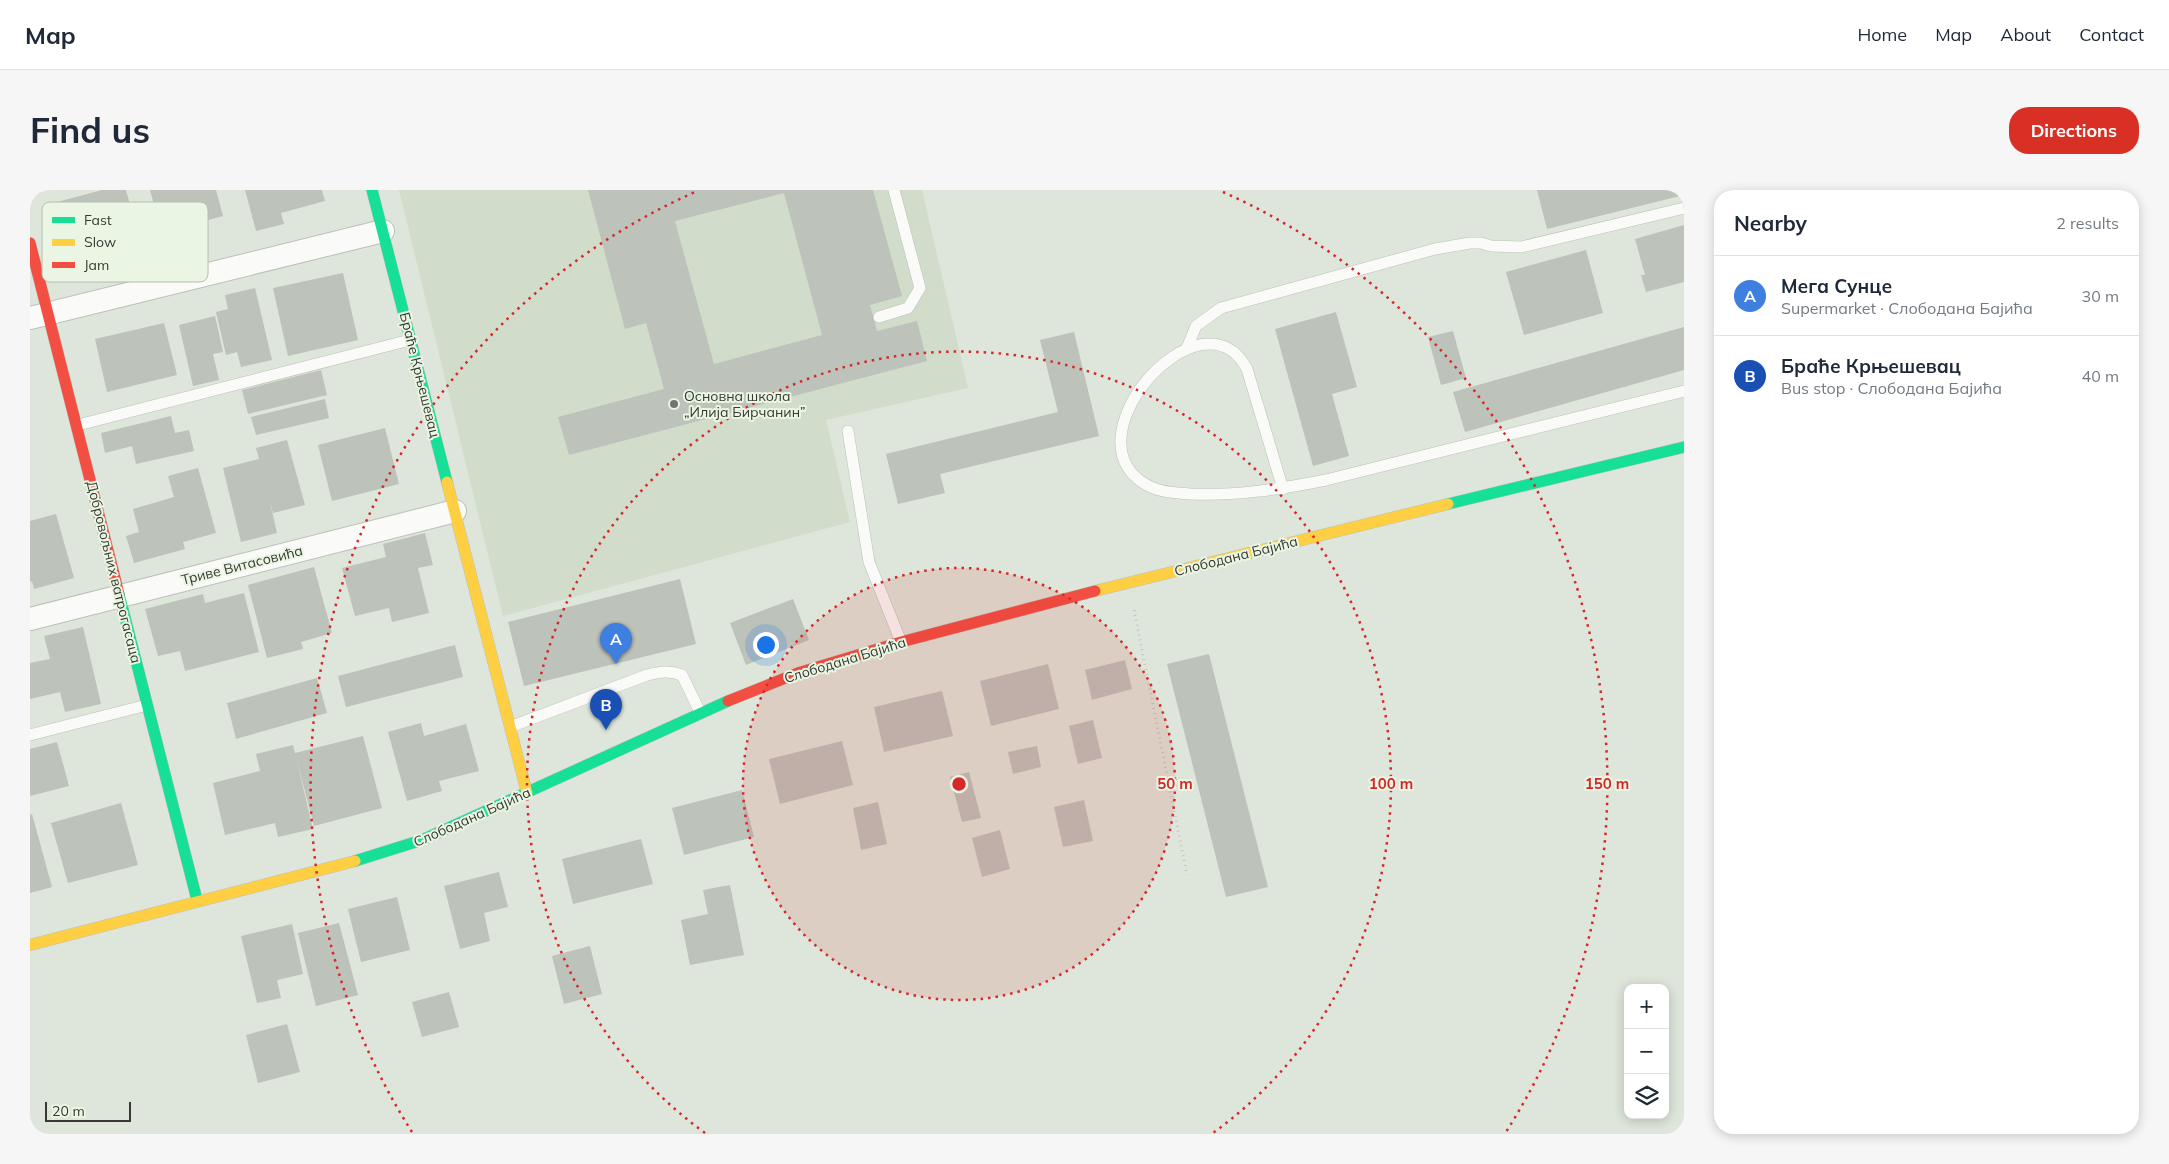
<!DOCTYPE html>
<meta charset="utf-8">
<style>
body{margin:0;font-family:Mulish,sans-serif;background:#f6f6f7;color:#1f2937}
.controls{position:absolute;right:15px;bottom:15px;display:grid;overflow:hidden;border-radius:10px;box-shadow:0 2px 12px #0003}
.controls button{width:45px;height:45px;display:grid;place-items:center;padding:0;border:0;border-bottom:1px solid #e0e1e3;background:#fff;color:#1f2937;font:25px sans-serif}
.scale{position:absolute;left:15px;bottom:12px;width:86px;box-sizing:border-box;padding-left:5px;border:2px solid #363a33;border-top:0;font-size:14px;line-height:18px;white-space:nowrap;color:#363a33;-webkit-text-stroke:4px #eaf6e3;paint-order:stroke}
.you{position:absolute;left:735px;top:454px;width:18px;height:18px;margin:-12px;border:4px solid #fff;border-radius:50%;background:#1a73e8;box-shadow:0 0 0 8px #1a73e833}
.badge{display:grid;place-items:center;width:32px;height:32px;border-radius:50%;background:#d93025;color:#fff;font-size:16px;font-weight:700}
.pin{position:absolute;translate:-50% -41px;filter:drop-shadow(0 1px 2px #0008)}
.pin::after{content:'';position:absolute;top:26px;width:18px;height:15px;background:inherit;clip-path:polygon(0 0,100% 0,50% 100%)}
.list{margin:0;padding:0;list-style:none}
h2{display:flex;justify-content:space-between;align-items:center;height:65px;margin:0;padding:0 20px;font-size:21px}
h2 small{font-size:16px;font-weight:400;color:#747a83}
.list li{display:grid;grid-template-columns:32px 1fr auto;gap:15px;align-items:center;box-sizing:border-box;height:80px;padding:0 20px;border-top:1px solid #e0e1e3}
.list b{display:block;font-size:19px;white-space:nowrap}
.list p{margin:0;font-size:16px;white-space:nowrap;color:#747a83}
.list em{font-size:16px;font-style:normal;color:#747a83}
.icon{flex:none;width:28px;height:28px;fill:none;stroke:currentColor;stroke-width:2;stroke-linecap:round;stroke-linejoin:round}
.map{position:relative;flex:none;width:1654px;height:944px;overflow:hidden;border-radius:20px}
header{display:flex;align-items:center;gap:30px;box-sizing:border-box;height:70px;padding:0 25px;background:#fff;border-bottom:1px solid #e0e1e3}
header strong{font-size:24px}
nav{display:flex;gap:28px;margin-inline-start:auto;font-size:18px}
.intro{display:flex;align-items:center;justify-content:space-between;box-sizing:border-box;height:120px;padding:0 30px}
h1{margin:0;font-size:35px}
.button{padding:12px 22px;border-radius:20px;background:#d93025;color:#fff;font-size:18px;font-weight:700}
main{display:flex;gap:30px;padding:0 30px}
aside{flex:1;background:#fff;border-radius:20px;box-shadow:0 2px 12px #0003}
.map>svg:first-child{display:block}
.built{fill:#d1dccb}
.building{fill:#bdc2ba;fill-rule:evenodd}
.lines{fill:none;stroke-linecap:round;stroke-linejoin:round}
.lane-casing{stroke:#bbc1b8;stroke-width:12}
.street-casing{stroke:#bbc1b8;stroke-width:24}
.fast-casing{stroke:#bbc1b8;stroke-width:12}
.slow-casing{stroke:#bbc1b8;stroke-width:12}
.jam-casing{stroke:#bbc1b8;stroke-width:12}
.path{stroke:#c3c5c2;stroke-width:3;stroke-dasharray:1 4;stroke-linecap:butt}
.lane{stroke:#fafbf9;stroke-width:11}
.street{stroke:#fafbf9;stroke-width:22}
.fast{stroke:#16e098;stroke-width:11}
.slow{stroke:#ffcf43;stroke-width:11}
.jam{stroke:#f24e42;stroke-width:11}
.ring{fill:none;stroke:#d62828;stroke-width:2.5;stroke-dasharray:2.5 5}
.poi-dot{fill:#71766d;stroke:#eaf6e3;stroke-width:2}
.labels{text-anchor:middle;stroke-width:4;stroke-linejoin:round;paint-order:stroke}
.street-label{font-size:14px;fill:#363a33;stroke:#eaf6e3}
.poi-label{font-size:14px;fill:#363a33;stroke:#eaf6e3;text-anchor:start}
.key{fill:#eaf6e3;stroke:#b4beae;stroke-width:1}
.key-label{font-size:14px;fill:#363a33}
.centre{fill:#d62828;stroke:#eaf6e3;stroke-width:2.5}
.ring-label{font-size:15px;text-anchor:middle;font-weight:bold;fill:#d62828;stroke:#eaf6e3;stroke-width:4;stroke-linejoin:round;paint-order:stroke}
</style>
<header>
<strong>Map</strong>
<nav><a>Home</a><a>Map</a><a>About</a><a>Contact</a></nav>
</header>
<div class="intro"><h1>Find us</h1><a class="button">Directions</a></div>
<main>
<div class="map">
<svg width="1654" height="944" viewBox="0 0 1654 944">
<rect width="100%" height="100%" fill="#dee5da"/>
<path class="built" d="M369,0H892L938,198L796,230L820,332L473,426Z"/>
<path class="building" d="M72,0H96L112,58L38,79L20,14Z
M120,0H186L193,26L167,33L171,46L135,55Z
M215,0H292L295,11L251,23L254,34L226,41Z
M558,0H843L872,106L840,115L847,141L887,131L897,171L539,265L528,227L634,199L616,133L595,139ZM754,3L792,145L684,174L645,31Z
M1507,0H1654V5L1517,39Z
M1654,35V92L1616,102L1611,85H1615L1605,49Z
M1556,60L1573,123L1494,145L1476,82Z
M313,83L328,150L258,166L243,98Z
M225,98L242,170L211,177L207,162L196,165L186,122L198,119L195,105Z
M1306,122L1327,197L1302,204L1319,266L1283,276L1245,139Z
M185,126L193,162L183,164L189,190L163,196L149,135Z
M134,133L147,185L77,202L65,149Z
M1654,137V180L1435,242L1423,202Z
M1423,141L1436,188L1411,195L1398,147Z
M1044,142L1069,246L910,284L915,303L868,314L856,264L1028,222L1010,150Z
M291,180L297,205L218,224L212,200Z
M295,209L299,228L226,245L221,227Z
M141,226L145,243L159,240L164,261L106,274L102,256L75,263L71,243Z
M355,238L369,294L302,311L288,255Z
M257,250L275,315L243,323L239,308L247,343L211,352L193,278L229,269L226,258Z
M168,278L186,343L153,352L155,359L104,373L96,346L109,342L103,319L144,307L138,286Z
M26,324L44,388L4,399L2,391L0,392V331Z
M395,343L403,375L388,378L399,423L362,432L359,418L325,426L312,378L356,367L353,354Z
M284,377L302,443L271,452L273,459L237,468L218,395Z
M650,389L666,454L494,496L478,432Z
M214,403L229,462L155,481L150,461L128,466L115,419L173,404L175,413Z
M763,409L779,450L716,475L700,433Z
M53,437L71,514L35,522L30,502L0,509V473L20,469L14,446Z
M425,455L433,487L316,517L308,486Z
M1179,464L1238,697L1196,707L1137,474Z
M1095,470L1102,499L1062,510L1055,480Z
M1018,474L1029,519L961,536L950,491Z
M287,488L297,523L206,549L197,513Z
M912,501L923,546L854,562L844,517Z
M1063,530L1072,568L1048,574L1039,536Z
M391,533L394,546L436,534L449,581L409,591L412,601L377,611L358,542Z
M333,546L352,618L284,636L266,567L283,639L248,647L245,633L195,645L183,593L230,581L226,564L263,555L265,563Z
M812,551L823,595L750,614L739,569Z
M27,552L39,596L0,606V559Z
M1007,556L1011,577L983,584L978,562Z
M939,582L951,628L932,632L920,587Z
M712,600L724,647L654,665L642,618Z
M1054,610L1063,651L1033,657L1024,617Z
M848,612L857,654L831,660L823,618Z
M91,613L108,675L38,693L21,633Z
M2,624L22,697L0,703V625Z
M970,640L980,679L952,687L942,648Z
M611,649L623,694L543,714L532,669Z
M469,682L478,717L454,723L460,751L430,759L414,696Z
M700,695L714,765L660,775L651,730L678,724L673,700Z
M367,707L380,760L331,772L318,719Z
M309,733L328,805L286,816L268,743Z
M262,734L273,784L247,790L251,808L227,813L211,746Z
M560,756L572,804L534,814L522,766Z
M419,802L429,837L392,847L382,812Z
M257,834L270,882L228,893L216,845Z"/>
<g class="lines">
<g class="lane-casing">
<path id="lane" d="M849,127L878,118L890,98L864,0
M1157,158L1166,136L1191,118L1405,59L1440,53H1451L1461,56L1491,57L1654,18
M48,235L380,150
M818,241L839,372L871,452
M1253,299L1217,179C1172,92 1027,256 1123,298C1135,303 1148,303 1160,304C1206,306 1251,299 1296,290L1654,201
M480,537L617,485C630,482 639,480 652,485L670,522
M0,545L117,515"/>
</g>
<g class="street-casing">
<path id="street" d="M0,128L353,41
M0,429L425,321"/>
</g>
<g class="fast-casing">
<path id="fast" d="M342,0L417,292
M1418,314L1654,257
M89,404L167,710
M325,671L392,650L698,511"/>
</g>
<g class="slow-casing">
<path id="slow" d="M417,292L497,603
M1065,401L1418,314
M0,755L325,671"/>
</g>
<g class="jam-casing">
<path id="jam" d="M0,53L89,404
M698,511L768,483L871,452L1065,401"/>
</g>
<path class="path" d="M1104,420L1157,685"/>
<use href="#lane" class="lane"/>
<use href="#street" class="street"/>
<use href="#fast" class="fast"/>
<use href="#slow" class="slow"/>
<use href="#jam" class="jam"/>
</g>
<circle cx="929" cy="594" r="216" fill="#d62828" fill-opacity=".12"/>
<g class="ring">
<circle cx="929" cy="594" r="216"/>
<path d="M675 943A432 432 0 1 1 1183 943"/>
<path d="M382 942A648 648 0 0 1 665 2M1193 2A648 648 0 0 1 1476 942"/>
</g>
<circle class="poi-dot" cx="644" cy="214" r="5"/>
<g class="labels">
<g class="street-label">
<text transform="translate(390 185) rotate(76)" y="5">Браће Крњешевац</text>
<text transform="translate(1206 366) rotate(-14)" y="5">Слободана Бајића</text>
<text transform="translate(212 375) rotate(-14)" y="5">Триве Витасовића</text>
<text transform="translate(84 382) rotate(76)" y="5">Добровољних ватрогасаца</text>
<text transform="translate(815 470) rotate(-17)" y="5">Слободана Бајића</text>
<text transform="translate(442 627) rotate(-24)" y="5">Слободана Бајића</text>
</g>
<g class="poi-label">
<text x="654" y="211">Основна школа<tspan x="654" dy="16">„Илија Бирчанин”</tspan></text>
</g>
</g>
<rect x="12" y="12" width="166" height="80" rx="8" class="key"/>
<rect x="22" y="27" width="23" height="6" fill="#16e098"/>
<rect x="22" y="49" width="23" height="7" fill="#ffcf43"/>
<rect x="22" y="72" width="23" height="6" fill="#f24e42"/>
<g class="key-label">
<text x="54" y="35">Fast</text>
<text x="54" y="57">Slow</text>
<text x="54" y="80">Jam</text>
</g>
<circle cx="929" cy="594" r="8" class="centre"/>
<g class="ring-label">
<text x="1145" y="599">50 m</text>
<text x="1361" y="599">100 m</text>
<text x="1577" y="599">150 m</text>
</g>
</svg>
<div class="controls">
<button>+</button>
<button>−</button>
<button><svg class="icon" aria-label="layers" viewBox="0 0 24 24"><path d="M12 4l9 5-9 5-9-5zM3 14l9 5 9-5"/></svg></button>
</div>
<div class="scale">20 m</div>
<div class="you"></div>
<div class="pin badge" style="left:586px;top:474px;background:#3f7fe0">A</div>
<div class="pin badge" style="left:576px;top:540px;background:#1a4fb4">B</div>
</div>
<aside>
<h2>Nearby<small>2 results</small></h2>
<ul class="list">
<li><span class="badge" style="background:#3f7fe0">A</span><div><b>Мега Сунце</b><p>Supermarket · Слободана Бајића</p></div><em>30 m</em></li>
<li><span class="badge" style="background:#1a4fb4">B</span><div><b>Браће Крњешевац</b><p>Bus stop · Слободана Бајића</p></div><em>40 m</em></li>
</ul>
</aside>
</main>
